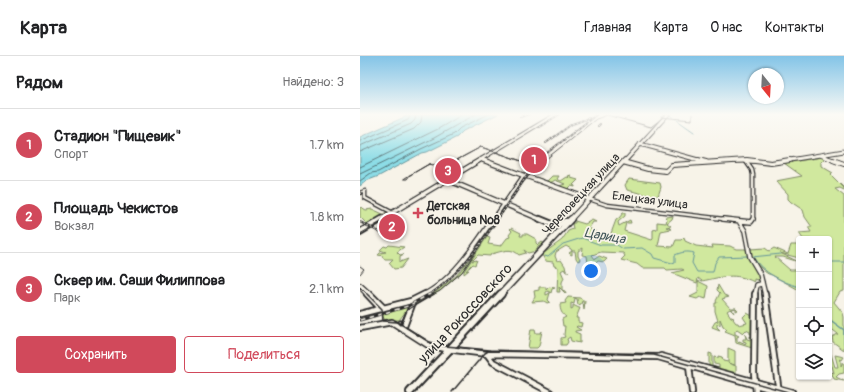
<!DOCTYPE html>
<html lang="ru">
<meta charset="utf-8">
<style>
body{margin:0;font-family:Pangolin,sans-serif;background:#f2f2f2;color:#202124}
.controls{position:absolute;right:12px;bottom:12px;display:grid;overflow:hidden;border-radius:4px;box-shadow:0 1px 3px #0004}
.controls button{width:36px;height:36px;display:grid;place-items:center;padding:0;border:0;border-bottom:1px solid #e0e0e0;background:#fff;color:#202124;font:20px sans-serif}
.compass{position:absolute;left:388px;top:12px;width:36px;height:36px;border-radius:50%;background:#fff;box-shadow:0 1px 3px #0004;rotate:162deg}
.you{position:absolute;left:231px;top:215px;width:14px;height:14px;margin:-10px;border:3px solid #fff;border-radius:50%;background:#1a73e8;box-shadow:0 0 0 6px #1a73e833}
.badge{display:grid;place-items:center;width:26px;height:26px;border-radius:50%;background:#d1495b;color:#fff;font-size:13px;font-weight:700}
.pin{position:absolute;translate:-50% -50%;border:2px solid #fff;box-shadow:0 1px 4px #0006}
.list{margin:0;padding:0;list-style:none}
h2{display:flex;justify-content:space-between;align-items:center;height:52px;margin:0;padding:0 16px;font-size:17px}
h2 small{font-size:13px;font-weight:400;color:#757577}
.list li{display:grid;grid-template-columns:26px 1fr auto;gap:12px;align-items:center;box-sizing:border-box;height:72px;padding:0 16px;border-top:1px solid #e0e0e0}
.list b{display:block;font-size:15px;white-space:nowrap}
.list p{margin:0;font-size:13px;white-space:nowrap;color:#757577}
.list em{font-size:13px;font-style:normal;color:#757577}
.actions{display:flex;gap:8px;padding:12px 16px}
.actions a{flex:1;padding:9px 0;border:1px solid #d1495b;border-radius:4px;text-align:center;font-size:14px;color:#d1495b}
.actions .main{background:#d1495b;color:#fff}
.icon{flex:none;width:22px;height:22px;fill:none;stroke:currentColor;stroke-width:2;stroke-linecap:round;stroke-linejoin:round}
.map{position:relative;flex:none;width:484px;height:336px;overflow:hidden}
header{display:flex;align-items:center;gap:24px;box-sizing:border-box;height:56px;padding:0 20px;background:#fff;border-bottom:1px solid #e0e0e0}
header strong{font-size:19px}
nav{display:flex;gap:22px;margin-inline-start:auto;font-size:14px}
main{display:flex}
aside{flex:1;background:#fff}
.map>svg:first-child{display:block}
.green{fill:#d0e89e;stroke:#7e8a64}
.water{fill:#8cdce6;stroke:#65959b}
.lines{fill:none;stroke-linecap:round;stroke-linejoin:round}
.shore{stroke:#527276;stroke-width:1}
.stream-far1{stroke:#65959b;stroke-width:1}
.stream{stroke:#65959b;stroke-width:1.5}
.secondary-far2-casing{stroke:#2b2b2b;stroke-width:5}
.secondary-far1-casing{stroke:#2b2b2b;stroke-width:6}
.secondary-casing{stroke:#2b2b2b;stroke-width:8}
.primary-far2-casing{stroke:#2b2b2b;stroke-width:4.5}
.primary-far1-casing{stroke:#2b2b2b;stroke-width:6}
.primary-casing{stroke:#2b2b2b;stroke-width:8}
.trunk-far3-casing{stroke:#2b2b2b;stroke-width:5}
.trunk-far2-casing{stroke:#2b2b2b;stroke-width:6}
.trunk-far1-casing{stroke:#2b2b2b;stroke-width:8}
.trunk-casing{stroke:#2b2b2b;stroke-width:10}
.secondary-far2{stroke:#f7f3e8;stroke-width:2.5}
.secondary-far1{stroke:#f7f3e8;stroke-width:3.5}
.secondary{stroke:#f7f3e8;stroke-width:4.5}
.primary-far2{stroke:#f7f3e8;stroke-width:2.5}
.primary-far1{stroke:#f7f3e8;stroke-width:3.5}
.primary{stroke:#f7f3e8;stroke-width:4.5}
.trunk-far3{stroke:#f7f3e8;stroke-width:3}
.trunk-far2{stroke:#f7f3e8;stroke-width:4}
.trunk-far1{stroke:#f7f3e8;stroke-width:5}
.trunk{stroke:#f7f3e8;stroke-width:6}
.tram-far1{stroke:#2b2b2b;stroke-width:1}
.tram{stroke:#2b2b2b;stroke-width:1.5}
.rail-far1-casing{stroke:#2b2b2b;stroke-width:2}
.rail-casing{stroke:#2b2b2b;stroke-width:3}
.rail-far1{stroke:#f7f3e8;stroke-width:1;stroke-dasharray:2;stroke-linecap:butt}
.rail{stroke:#f7f3e8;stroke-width:1.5;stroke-dasharray:4.5;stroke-linecap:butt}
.poi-dot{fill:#d1495b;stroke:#f7f3e8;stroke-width:1.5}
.labels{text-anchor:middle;stroke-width:3.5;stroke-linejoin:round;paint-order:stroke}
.street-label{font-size:12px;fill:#2b2b2b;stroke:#f7f3e8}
.poi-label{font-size:12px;font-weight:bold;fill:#2b2b2b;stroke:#f7f3e8;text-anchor:start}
.water-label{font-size:13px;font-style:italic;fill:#43575a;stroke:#f7f3e8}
.near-street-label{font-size:14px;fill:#2b2b2b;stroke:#f7f3e8}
</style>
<header>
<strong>Карта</strong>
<nav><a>Главная</a><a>Карта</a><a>О нас</a><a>Контакты</a></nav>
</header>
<main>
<aside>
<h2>Рядом<small>Найдено: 3</small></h2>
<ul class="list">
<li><span class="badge">1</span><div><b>Стадион &quot;Пищевик&quot;</b><p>Спорт</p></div><em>1.7 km</em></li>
<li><span class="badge">2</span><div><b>Площадь Чекистов</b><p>Вокзал</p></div><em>1.8 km</em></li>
<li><span class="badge">3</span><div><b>Сквер им. Саши Филиппова</b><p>Парк</p></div><em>2.1 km</em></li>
</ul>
<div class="actions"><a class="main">Сохранить</a><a>Поделиться</a></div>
</aside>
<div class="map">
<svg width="484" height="336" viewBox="0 0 484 336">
<rect width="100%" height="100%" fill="#f7f3e8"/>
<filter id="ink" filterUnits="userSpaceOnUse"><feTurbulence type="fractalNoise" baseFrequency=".025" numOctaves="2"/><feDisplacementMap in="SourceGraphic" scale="8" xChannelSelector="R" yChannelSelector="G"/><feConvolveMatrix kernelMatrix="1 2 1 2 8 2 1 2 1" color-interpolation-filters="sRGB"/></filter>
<g filter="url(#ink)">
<path class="green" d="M463,101L465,102L461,106V110L473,117L471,119L484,132V134L480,132L475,133L484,140V235L480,236L474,246L483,257L484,261V294L473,286L472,281L478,278L469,271V183H443L439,177L451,176L448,171H452L445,161L443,154L431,146L428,143V138L416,125L442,120L424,107Z
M211,119V122L218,124L213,129L215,130V131L211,130L208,133L210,135L199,130L205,128L195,124C189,129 184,126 178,122L187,125L192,120H199L197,123L201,125L207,121L210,122L208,120Z
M269,123L300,127L301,131L298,140H292L267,134L265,129Z
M146,149H148L102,216L80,235L53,250L77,235L96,220L110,203Z
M1,151L6,154L12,153L23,158H26L25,156L28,157L9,170L0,161V152Z
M263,157H265V160L258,166L259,170L270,164L271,167H266L264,175L292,184L293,183V174L297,173V166L306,167L307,163L305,161L313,160L312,163L307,167L311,170L306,171L311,173L301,175L298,190L313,191L316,184H321L324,181L325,185L336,190L353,192L352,189L370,190L376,193H387C389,207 396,212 401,225L394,223V226C375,216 362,221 342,225L338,222L337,227L312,217L324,214L322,213L307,214L305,212H282L277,208L261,204L265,200L263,197L241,196L232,199L235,203L239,200L247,203L244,206L238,205L232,211H229L233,207H228L227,200L222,199L223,192L218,195V200L220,204L218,205L216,202L215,195H212V199L210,198L209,197L212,195L211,193L206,190L196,196L195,200L197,205L201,204L205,210L206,215L209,216H206L204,213L201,215L204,222L202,226V234L205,235L206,238L199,231L200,236H197L198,211L194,210L193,206L185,205L183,200H180L202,184L208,175L213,173L212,167H215V165L225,168L232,164L236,166H233L229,172L236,176V180H250L256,164L259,162Z
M151,172L161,177L160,180H163V178H167L176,183V187L178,189L182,186L185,188L178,191L176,195L168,197L164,194L166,197L159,199C151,191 144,195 131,198L130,200L118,199L112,205L117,204L115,209L113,208L109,212L111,209L106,215L109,214L104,218V215L127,181L130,182L128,188L141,190L147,182L150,181L149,179L152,175L150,173Z
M29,189L44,191L37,196L40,199L44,198L40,200V206L48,203L41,212L34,213L29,207L33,203H25L22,201L23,200L18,199L20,197L26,196L20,194L24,190L27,191Z
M431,189H439V202L420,197L439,206L423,201H415L430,214H439V234L412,219C404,218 402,210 395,209L390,197V193L405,192L409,195L414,192L428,198Z
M338,225L348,230L346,243L340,241L337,243L330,241L338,237Z
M358,229L364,239L369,241L362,243L370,252H376L378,254L376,255V252L372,253L374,257L370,253L367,255L371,261L374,262L373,263L376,267H378L379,269L387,267L383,261L387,257L394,261L393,278H390V276L386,274L383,277L377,273L375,275V278L379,280L377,281V285L379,286V285L386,288V286L383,285V283H386L385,278L387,283L390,284V280L393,281L392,292L376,287L375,279L365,275L367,273L363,270L360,263V269L357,268V271L360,274L352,271L355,266L358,265L355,255V247H357L356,245L360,237L357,234Z
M179,231H186V234L189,231L195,232L192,233L191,237L188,235L186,236V239L190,237L188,244L190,246L187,247L184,245L172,246L175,241L174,235L179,234Z
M208,241L220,242L225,245L224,254L223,245H222L221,248L218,249L217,243L215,242L214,248L211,247V253L213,252V249L219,252H220L216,262H218V266L222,267L221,271L217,270L216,271L221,274L215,275V276L220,278V287L211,285L210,281L207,283L208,286L206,289H201V282L205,281L204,279L205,270H203L202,263L206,261C202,258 200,255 200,248L206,247L205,245Z
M51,249L39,264H25L23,261V258Z
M171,273H175L176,277H181L182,275L179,290L177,292H168Z
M368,292L375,295V309L368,307L376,310V319L349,312V297L352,298V310L359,312V309L354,308V301L358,302V300L362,301L363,305L368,306Z
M469,298H471L475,311H478L475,299L484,301L482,304L480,303L481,305V310L483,306L484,307V317L479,318L476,321L484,325L474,323L472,318L469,317V311L471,316L474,317L472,310L469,307Z"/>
<path class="water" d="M51,58H138L103,75L97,81L67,96L62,97L19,120L6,125L0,130V81Z"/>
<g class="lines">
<path class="shore" d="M0,85L48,64L51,58
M0,90L51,68L55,64L56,58
M0,96L54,73L61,66L62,58
M0,111L78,73L103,58
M0,118L74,82L116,58
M0,125L11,117L18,116L61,93L94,78L100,72L129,58"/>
<path class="stream-far1" d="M310,59L312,61
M313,61L315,63
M317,64L334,76
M185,200L188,201L203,188L222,182L241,189H257L263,193L282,192L292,198L294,202L312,207L315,206V199C322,196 327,195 334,197L332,207L337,216H353L355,207L359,201L388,200
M392,201L421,198
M393,201C404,218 421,225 439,231
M469,206H484"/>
<path class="stream" d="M469,263L484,274V287"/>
<g class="secondary-far2-casing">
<path id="secondary-far2" d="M385,104L392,114L393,119V164
M0,137L5,135V142L33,157
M229,143L247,149L372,164
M133,164L164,119"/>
</g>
<g class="secondary-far1-casing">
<path id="secondary-far1" d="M363,163L391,166L393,163
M379,165L385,175L390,201L400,218L405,239
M0,229L11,239
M3,234L8,239
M63,239C91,226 116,188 133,163
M395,239L397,229L401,228L402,226"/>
</g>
<g class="secondary-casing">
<path id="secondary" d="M7,238L21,253
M10,238L24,252
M395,238L394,317L396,336
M405,238L419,336
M0,258L51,245L65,238
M0,272L32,266L68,289L86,293L127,298L298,301L420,336
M43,273L52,249
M127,298L133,306L190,336
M298,301L301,300L432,336
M329,310L332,336"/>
</g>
<g class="primary-far2-casing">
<path id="primary-far2" d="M121,103L126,105
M118,105L196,58"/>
</g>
<g class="primary-far1-casing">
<path id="primary-far1" d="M123,104L165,120
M166,120L229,143
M88,124L182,164
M20,164L120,104"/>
</g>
<g class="primary-casing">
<path id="primary" d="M180,163L197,170L205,165H209
M0,176L22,163"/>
</g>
<g class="trunk-far3-casing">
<path id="trunk-far3" d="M280,88L342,105
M460,99L476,105
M265,105L308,58
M375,105H394
M424,105L484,95"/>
</g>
<g class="trunk-far2-casing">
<path id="trunk-far2" d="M338,104L346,106
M473,104L484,108
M263,106L288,113L306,115L312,109L387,104L411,107L430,104
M210,164L265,104"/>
</g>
<g class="trunk-far1-casing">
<path id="trunk-far1" d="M140,239L211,163"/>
</g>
<g class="trunk-casing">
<path id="trunk" d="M50,336L141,238"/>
</g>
<use href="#secondary-far2" class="secondary-far2"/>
<use href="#secondary-far1" class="secondary-far1"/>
<use href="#secondary" class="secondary"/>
<use href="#primary-far2" class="primary-far2"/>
<use href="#primary-far1" class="primary-far1"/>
<use href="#primary" class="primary"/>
<use href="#trunk-far3" class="trunk-far3"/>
<use href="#trunk-far2" class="trunk-far2"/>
<use href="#trunk-far1" class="trunk-far1"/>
<use href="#trunk" class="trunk"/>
<path class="tram-far1" d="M301,61L332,64V58
M121,91L173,109
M121,91L173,109
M69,108L76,110
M69,108L76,110
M173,109H178
M76,110L82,112
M76,110L82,112
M82,112L121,91
M82,112L121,91
M50,119L47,123H44Z
M50,119L69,108
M50,119L69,108
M16,169L20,168L22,173L36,172L42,168L36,163
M0,178L21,166
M0,210L4,213L0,218
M0,231L8,239
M72,239L80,235L102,216L163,127L176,111L236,63L247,59L291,71L307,58"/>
<path class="tram" d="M7,238L22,253L23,265L37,266L41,264
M36,265L74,289L130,294L294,299L428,336
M40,269L47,254L74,238
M92,336L125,297L130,294"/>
<g class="rail-far1-casing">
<path id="rail-far1" d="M160,61L169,58
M238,70L240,68
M179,71L200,58
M186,87L212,68L229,62
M0,138L2,137
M0,166L33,183
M69,239C116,208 141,153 175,109L187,97L237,58"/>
</g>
<g class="rail-casing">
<path id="rail" d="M0,264L48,250L70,238"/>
</g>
<use href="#rail-far1" class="rail-far1"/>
<use href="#rail" class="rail"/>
</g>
</g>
<linearGradient id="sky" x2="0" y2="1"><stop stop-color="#83c4e7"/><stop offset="0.55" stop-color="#fbfaf5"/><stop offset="1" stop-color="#fbfaf5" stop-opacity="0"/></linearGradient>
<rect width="484" height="106" fill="url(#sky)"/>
<path class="poi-dot" d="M56 151h4v4h4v4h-4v4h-4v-4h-4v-4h4z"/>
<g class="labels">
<g class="street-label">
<text transform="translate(221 138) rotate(-47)" y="4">Череповецкая улица</text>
<text transform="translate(290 144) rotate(7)" y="4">Елецкая улица</text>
</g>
<g class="poi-label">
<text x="67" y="154">Детская<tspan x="67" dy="14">больница №8</tspan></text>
</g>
<g class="water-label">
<text transform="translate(245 179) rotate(10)" y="5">Царица</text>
</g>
<g class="near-street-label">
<text transform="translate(105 257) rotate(-47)" y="5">улица Рокоссовского</text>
</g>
</g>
</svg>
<div class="controls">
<button>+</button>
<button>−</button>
<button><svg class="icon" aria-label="locate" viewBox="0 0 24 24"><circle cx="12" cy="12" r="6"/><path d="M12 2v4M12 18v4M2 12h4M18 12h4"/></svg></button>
<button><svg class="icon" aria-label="layers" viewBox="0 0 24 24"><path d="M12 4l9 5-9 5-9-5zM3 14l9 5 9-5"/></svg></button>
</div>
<svg class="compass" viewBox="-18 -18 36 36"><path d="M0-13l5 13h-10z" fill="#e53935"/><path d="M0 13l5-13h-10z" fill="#757577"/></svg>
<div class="you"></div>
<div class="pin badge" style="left:174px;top:104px">1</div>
<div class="pin badge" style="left:32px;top:171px">2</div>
<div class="pin badge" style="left:88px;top:115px">3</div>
</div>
</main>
